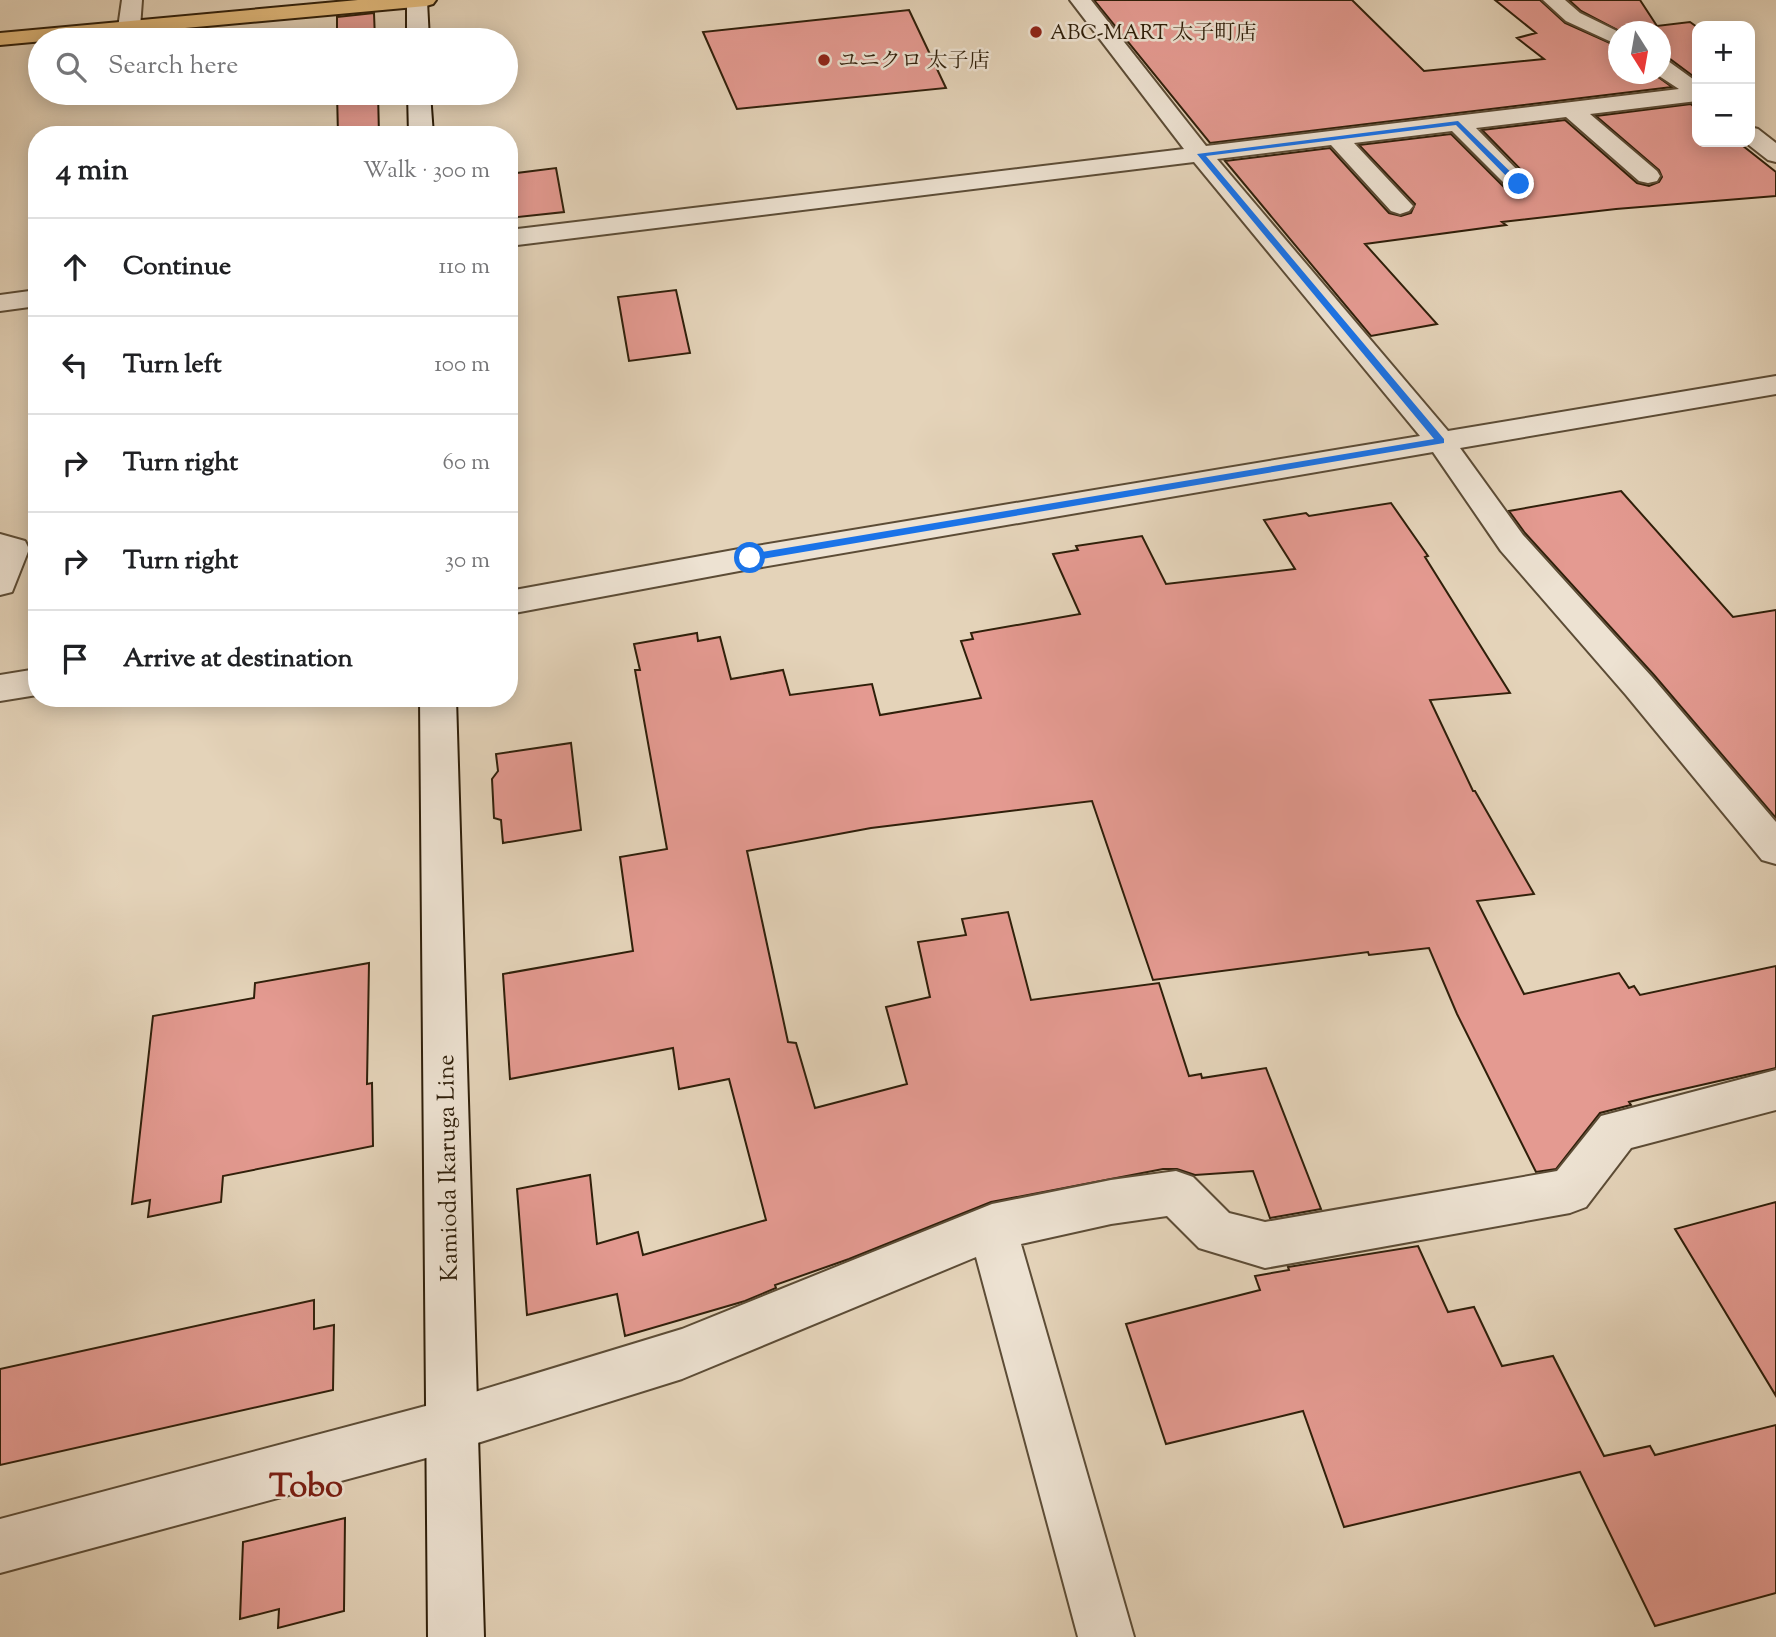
<!DOCTYPE html>
<meta charset="utf-8">
<style>
body{margin:0;font-family:"Sorts Mill Goudy","Noto Serif JP",serif;background:#f6f6f6;color:#202124}
.controls{position:absolute;right:21px;top:21px;display:grid;overflow:hidden;border-radius:14px;box-shadow:0 4px 18px #0003}
.controls button{width:63px;height:63px;display:grid;place-items:center;padding:0;border:0;border-bottom:2px solid #e0e0e0;background:#fff;color:#202124;font:35px sans-serif}
.compass{position:absolute;left:1608px;top:21px;width:63px;height:63px;border-radius:50%;background:#fff;box-shadow:0 4px 18px #0003;rotate:169deg}
.stop{position:absolute;width:21px;height:21px;margin:-16px;border:5px solid #1a73e8;border-radius:50%;background:#fff}
.stop.end{background:#1a73e8;border-color:#fff;box-shadow:0 2px 7px #0008}
.list{margin:0;padding:0;list-style:none}
h2{display:flex;justify-content:space-between;align-items:center;height:91px;margin:0;padding:0 28px;font-size:30px}
h2 small{font-size:23px;font-weight:400;color:#757577}
.list li{display:grid;grid-template-columns:46px 1fr auto;gap:21px;align-items:center;box-sizing:border-box;height:98px;padding:0 28px;border-top:2px solid #e0e0e0}
.list b{display:block;font-size:26px;white-space:nowrap}
.list em{font-size:23px;font-style:normal;color:#757577}
.icon{flex:none;width:38px;height:38px;fill:none;stroke:currentColor;stroke-width:2;stroke-linecap:round;stroke-linejoin:round}
.map{position:relative;flex:none;width:1776px;height:1637px;overflow:hidden}
.search{position:absolute;background:#fff;box-shadow:0 4px 18px #0003;left:28px;top:28px;width:490px;height:77px;display:flex;align-items:center;gap:18px;box-sizing:border-box;padding:0 24px;border-radius:38px;color:#757577;font-size:26px}
.panel{position:absolute;background:#fff;box-shadow:0 4px 18px #0003;left:28px;top:126px;width:490px;height:581px;border-radius:28px}
.map>svg:first-child{display:block}
.building{fill:#e49a91;stroke:#2f1f0a;stroke-width:2}
.lines{fill:none;stroke-linecap:round;stroke-linejoin:round}
.minor-casing{stroke:#5c4c36;stroke-width:4}
.secondary-casing{stroke:#2f1f0a;stroke-width:4}
.trunk-casing{stroke:#2f1f0a;stroke-width:4}
.minor{fill:#ede2d2;fill-rule:evenodd}
.secondary{fill:#ede2d2;fill-rule:evenodd}
.trunk{fill:#e2ba7c;fill-rule:evenodd}
.route{fill:#1a73e8}
.poi-dot{fill:#8f2418;stroke:#ede2d2;stroke-width:2.5}
.labels{text-anchor:middle;stroke-width:5;stroke-linejoin:round;paint-order:stroke}
.far-poi-label{font-size:21px;fill:#2f1f0a;stroke:#ede2d2;text-anchor:start}
.street-label{font-size:24px;fill:#2f1f0a;stroke:#ede2d2}
.near-quarter-label{font-size:33px;font-weight:bold;fill:#7a1f14;stroke:#ede2d2}
</style>
<div class="map">
<svg width="1776" height="1637" viewBox="0 0 1776 1637">
<rect width="100%" height="100%" fill="#e4d3b9"/>
<filter id="stains"><feTurbulence type="fractalNoise" baseFrequency=".00286" numOctaves="4"/><feColorMatrix values="0 0 0 0 .2 0 0 0 0 .09 0 0 0 0 .02 0 0 0 .5 -.17"/></filter>
<radialGradient id="worn" r=".72"><stop offset=".6" stop-color="#630" stop-opacity="0"/><stop offset="1" stop-color="#630" stop-opacity=".3"/></radialGradient>
<path class="building" d="M1094,0H1352L1424,71L1544,59L1517,38L1536,33L1495,0H1540L1565,23L1619,47V74H1654L1672,87L1210,143Z
M1569,0H1640L1657,26L1690,22L1697,27V79L1670,59L1661,57V32H1621L1581,11Z
M909,10L946,88L737,109L703,32Z
M374,13L375,40H337V17Z
M337,93H378L379,135H338Z
M1691,104L1697,110V142H1738L1776,172V196L1616,209L1502,222L1506,225L1365,244L1437,324L1371,336L1225,161L1330,148L1389,213L1401,216L1411,213L1415,204L1359,145L1451,134L1508,191L1520,194L1530,190L1533,182L1482,130L1565,120L1637,183L1649,186L1659,182L1662,177L1659,170L1596,116Z
M556,168L564,212L509,218V174Z
M676,290L690,353L629,361L618,297Z
M1621,491L1733,617L1776,610V818L1654,675L1525,533L1509,511Z
M1391,503L1428,556L1425,557L1510,693L1430,700L1473,791H1475L1534,894L1477,901L1524,994L1619,973L1629,988L1634,986L1640,995L1776,966V1068L1653,1096L1629,1102L1631,1105L1600,1113L1556,1169L1536,1172L1457,1014L1429,948L1369,955L1368,952L1153,980L1092,801L871,828L747,851L788,1042L796,1043L815,1108L907,1084L886,1007L930,997L918,942L966,935L962,919L1008,912L1031,1000L1159,983L1189,1076L1201,1074L1202,1078L1266,1068L1321,1209L1270,1218L1253,1171L1195,1175L1177,1169H1163L991,1202L849,1259L775,1285L776,1288L745,1301L625,1336L617,1294L527,1315L517,1189L590,1175L597,1244L638,1232L643,1255L766,1220L729,1079L679,1089L673,1048L510,1079L503,974L633,951L620,857L667,849L635,670H640L634,644L697,633L698,641L720,637L731,679L783,670L790,695L872,684L880,715L981,698L961,641L973,639L971,633L1080,614L1053,554L1078,550L1076,546L1142,536L1166,584L1295,569L1264,520L1306,513L1309,516Z
M571,743L581,830L503,843L501,820L494,818L492,779L498,771L496,754Z
M369,963L367,1084L372,1083L373,1146L223,1176L221,1202L148,1217L150,1200L132,1204L153,1016L254,998L255,983Z
M1776,1202V1396L1675,1229Z
M1418,1246L1448,1312L1474,1307L1502,1366L1553,1356L1604,1456L1650,1446L1655,1455L1776,1425V1593L1655,1626L1580,1472L1344,1527L1303,1411L1166,1444L1126,1324L1260,1290L1255,1276L1289,1270L1288,1267Z
M314,1300V1329L334,1325L333,1390L0,1465V1369Z
M345,1518L344,1611L278,1628L279,1609L240,1619L243,1542Z"/>
<g class="lines">
<g class="minor-casing">
<path id="minor" d="M122,0H142L140,28L136,32H122L118,28Z
M1070,0H1091L1206,146L1679,89L1656,74H1660V60L1668,61L1697,82V101L1590,114L1657,171L1660,176L1657,181L1648,183L1639,181L1566,117L1476,128L1531,184L1528,189L1519,191L1510,189L1452,131L1354,143L1413,206L1409,211L1400,214L1391,211L1331,145L1217,159L1448,431L1776,376V394L1460,448L1523,535L1652,677L1776,822V864L1762,860L1626,695L1501,551L1433,452L750,569L509,614V591L750,547L1420,436L1194,162L509,246V230L1184,149Z
M1543,0H1565L1580,13L1619,32L1618,45L1566,21Z
M1750,127L1758,129L1776,143V162L1768,160L1745,142H1750Z
M37,290V306L0,311V295Z
M0,534L25,541L29,549L12,592L0,595Z
M37,669V695L0,701V675Z
M1776,1070V1110L1631,1148L1586,1207L1570,1213L1265,1268L1199,1248L1167,1216L1111,1224L1021,1244L1134,1637H1078L976,1257L682,1379L452,1451L0,1573V1519L452,1399L682,1329L992,1204L1111,1180L1176,1171L1193,1177L1229,1213L1265,1222L1557,1171L1601,1116Z"/>
</g>
<g class="secondary-casing">
<path id="secondary" d="M407,1H427L429,40H407Z
M408,93H430L433,135H409Z
M420,698H456L484,1637H428Z"/>
</g>
<g class="trunk-casing">
<path id="trunk" d="M358,0H436L433,4L426,6L0,45V33Z"/>
</g>
<use href="#minor" class="minor"/>
<use href="#secondary" class="secondary"/>
<use href="#trunk" class="trunk"/>
</g>
<path class="route" d="M1458,121L1522,183V186H1516L1456,125L1206,156L1444,439V443L750,561L745,558L750,554L1434,439L1197,154Z"/>
<g class="poi-dot">
<circle cx="1036" cy="32" r="7"/>
<circle cx="824" cy="60" r="7"/>
</g>
<g class="labels">
<g class="far-poi-label">
<text x="1050" y="39">ABC-MART 太子町店</text>
<text x="838" y="67">ユニクロ 太子店</text>
</g>
<g class="street-label">
<text transform="translate(447 1168) rotate(-91)" y="8">Kamioda Ikaruga Line</text>
</g>
<g class="near-quarter-label">
<text x="306" y="1496">Tobo</text>
</g>
</g>
<rect width="100%" height="100%" filter="url(#stains)"/>
<rect width="100%" height="100%" fill="url(#worn)"/>
</svg>
<div class="controls">
<button>+</button>
<button>−</button>
</div>
<svg class="compass" viewBox="-18 -18 36 36"><path d="M0-13l5 13h-10z" fill="#e53935"/><path d="M0 13l5-13h-10z" fill="#757577"/></svg>
<div class="stop" style="left:750px;top:558px"></div>
<div class="stop end" style="left:1519px;top:184px"></div>
<div class="search"><svg class="icon" aria-label="search" viewBox="0 0 24 24"><circle cx="10" cy="10" r="6"/><path d="M15 15l6 6"/></svg>Search here</div>
<section class="panel">
<h2>4 min<small>Walk · 300 m</small></h2>
<ul class="list">
<li><svg class="icon" aria-label="ahead" viewBox="0 0 24 24"><path d="M12 20V5M6 11l6-6 6 6"/></svg><div><b>Continue</b></div><em>110 m</em></li>
<li><svg class="icon" aria-label="left" viewBox="0 0 24 24"><path d="M17 20v-9H6M10 6l-5 5 5 5"/></svg><div><b>Turn left</b></div><em>100 m</em></li>
<li><svg class="icon" aria-label="right" viewBox="0 0 24 24"><path d="M7 20v-9h11M14 6l5 5-5 5"/></svg><div><b>Turn right</b></div><em>60 m</em></li>
<li><svg class="icon" aria-label="right" viewBox="0 0 24 24"><path d="M7 20v-9h11M14 6l5 5-5 5"/></svg><div><b>Turn right</b></div><em>30 m</em></li>
<li><svg class="icon" aria-label="arrive" viewBox="0 0 24 24"><path d="M6 21V4h12l-3 4 3 4H6"/></svg><div><b>Arrive at destination</b></div></li>
</ul>
</section>
</div>
